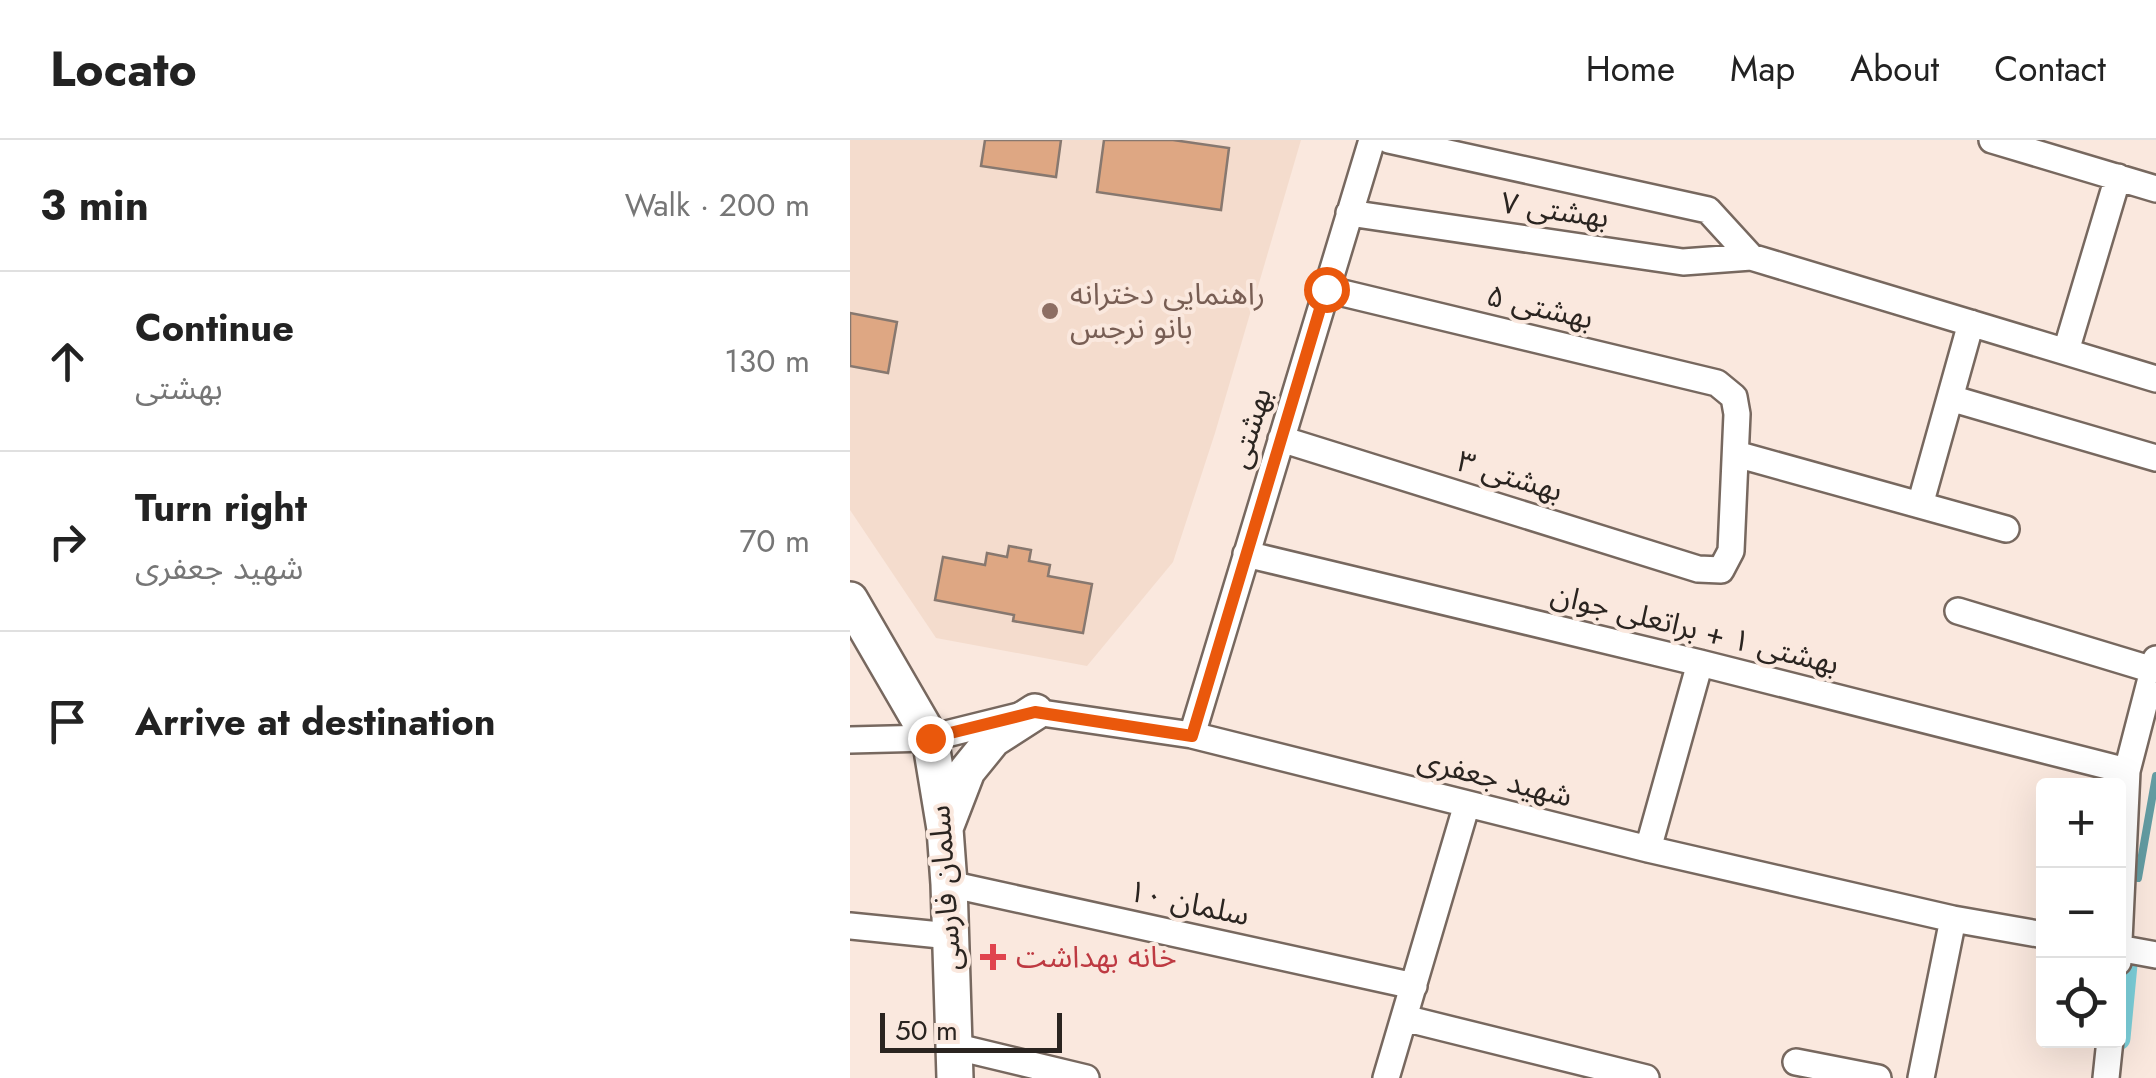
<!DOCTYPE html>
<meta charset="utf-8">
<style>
body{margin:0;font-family:Jost,"Noto Sans Arabic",sans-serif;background:#f2f2f2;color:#222}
.controls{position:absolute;right:30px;bottom:30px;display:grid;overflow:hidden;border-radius:10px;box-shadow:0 10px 40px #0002}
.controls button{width:90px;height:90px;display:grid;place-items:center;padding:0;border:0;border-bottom:2px solid #e0e0e0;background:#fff;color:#222;font:50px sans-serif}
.scale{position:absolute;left:30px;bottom:25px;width:182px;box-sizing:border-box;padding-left:10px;border:5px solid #2a2420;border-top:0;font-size:28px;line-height:35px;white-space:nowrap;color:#2a2420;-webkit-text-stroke:8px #fae8de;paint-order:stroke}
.stop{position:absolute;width:30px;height:30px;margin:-22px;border:8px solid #ea580c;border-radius:50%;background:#fff}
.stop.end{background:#ea580c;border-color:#fff;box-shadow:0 2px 10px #0008}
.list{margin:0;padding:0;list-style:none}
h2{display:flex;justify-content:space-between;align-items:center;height:130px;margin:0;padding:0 40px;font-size:42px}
h2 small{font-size:32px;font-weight:400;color:#767676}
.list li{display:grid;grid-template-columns:65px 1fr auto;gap:30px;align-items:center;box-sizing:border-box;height:180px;padding:0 40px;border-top:2px solid #e0e0e0}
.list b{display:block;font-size:38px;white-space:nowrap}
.list p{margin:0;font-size:32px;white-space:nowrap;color:#767676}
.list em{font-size:32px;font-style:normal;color:#767676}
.icon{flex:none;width:55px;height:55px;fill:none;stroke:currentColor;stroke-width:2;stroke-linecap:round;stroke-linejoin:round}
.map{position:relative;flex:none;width:1306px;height:938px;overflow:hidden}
header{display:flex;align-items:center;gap:60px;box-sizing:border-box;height:140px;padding:0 50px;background:#fff;border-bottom:2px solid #e0e0e0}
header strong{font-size:48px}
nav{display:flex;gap:55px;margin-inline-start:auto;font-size:35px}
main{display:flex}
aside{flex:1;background:#fff}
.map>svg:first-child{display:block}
.built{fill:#f4dccd}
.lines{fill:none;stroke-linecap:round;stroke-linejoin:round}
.stream{stroke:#639ca2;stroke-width:8}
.canal{stroke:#7ccfda;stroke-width:25}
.building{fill:#dea783;stroke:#87786f;stroke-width:2.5}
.street-casing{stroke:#77685f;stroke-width:30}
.secondary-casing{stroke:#77685f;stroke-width:40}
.street{stroke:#fff;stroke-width:25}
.secondary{stroke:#fff;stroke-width:35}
.route{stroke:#ea580c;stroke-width:12}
.education-dot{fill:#8d6e63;stroke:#fae8de;stroke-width:4}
.health-dot{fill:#e0444e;stroke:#fae8de;stroke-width:4}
.labels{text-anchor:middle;stroke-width:8;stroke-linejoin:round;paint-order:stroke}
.street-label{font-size:30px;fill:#2a2420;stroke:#fae8de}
.education-label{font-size:30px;fill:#785e54;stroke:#fae8de;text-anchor:start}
.health-label{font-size:30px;fill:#be3a42;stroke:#fae8de;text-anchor:start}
</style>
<header>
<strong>Locato</strong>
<nav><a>Home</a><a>Map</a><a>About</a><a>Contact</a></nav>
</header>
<main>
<aside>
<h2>3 min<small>Walk · 200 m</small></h2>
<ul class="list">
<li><svg class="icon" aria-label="ahead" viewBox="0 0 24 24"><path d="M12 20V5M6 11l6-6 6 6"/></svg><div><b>Continue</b><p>بهشتی</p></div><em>130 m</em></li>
<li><svg class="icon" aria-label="right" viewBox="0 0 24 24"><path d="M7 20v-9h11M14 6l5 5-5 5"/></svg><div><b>Turn right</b><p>شهید جعفری</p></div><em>70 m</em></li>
<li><svg class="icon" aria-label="arrive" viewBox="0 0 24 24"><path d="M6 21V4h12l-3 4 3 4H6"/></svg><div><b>Arrive at destination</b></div></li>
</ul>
</aside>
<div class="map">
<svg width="1306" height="938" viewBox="0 0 1306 938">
<rect width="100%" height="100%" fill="#fae8de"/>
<path class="built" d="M0,0H451L365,293L323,422L237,526L86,498L0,370Z"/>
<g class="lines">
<path class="stream" d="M1288,738L1306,636"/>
<path class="canal" d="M1268,898L1276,814"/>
</g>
<path class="building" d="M135,0H211L206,37L131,26Z
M254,0H323L379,8L371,70L247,52Z
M0,173L47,182L38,233L0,226Z
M159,406L181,410L179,421L200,425L198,436L242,444L233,493L163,481L164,475L85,460L93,417L135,425L137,413L157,417Z"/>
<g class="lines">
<g class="street-casing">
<path id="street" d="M539,0L858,70L901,117
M1142,0L1306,49
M499,73L833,122L901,117L1306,239
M1216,211L1268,37
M1100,258L1306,318
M431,299L848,429L871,430L881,411L887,274L884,257L867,243L476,149
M886,314L1156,389
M1070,365L1121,183
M396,414L850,523L1277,631
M1108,471L1303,530
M342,595L522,0
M0,600L80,598L185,572L342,595L798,709L1103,779L1194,795
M798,709L850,523
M99,744L564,846
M0,786L100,796
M1268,808L1306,815
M1268,822L1277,631L1306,519
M554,878L796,938
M103,906L236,938
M946,922L1028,938
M536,938L617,664
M1071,938L1103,779
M1256,938L1260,900"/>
</g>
<g class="secondary-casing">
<path id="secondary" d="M0,460L80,598L95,689L99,744L105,938
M95,688L117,631L143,599L185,572"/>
</g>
<use href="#street" class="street"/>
<use href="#secondary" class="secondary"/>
</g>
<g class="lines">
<path class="route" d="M80,598L185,572L342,596L476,149"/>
</g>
<circle class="education-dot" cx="200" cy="171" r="10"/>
<path class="health-dot" d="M138 802h10v10h10v10h-10v10h-10v-10h-10v-10h10z"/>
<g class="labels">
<g class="street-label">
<text transform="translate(705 70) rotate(8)" y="10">بهشتی ۷</text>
<text transform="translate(690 167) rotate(13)" y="10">بهشتی ۵</text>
<text transform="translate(400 288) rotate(-73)" y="10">بهشتی</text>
<text transform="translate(660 336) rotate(17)" y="10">بهشتی ۳</text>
<text transform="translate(845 489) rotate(14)" y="10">بهشتی ۱ + براتعلی جوان</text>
<text transform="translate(645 638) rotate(14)" y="10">شهید جعفری</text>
<text transform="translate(95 748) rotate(-94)" y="10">سلمان فارسی</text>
<text transform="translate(339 763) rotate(12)" y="10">سلمان ۱۰</text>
</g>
<g class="education-label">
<text x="220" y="164">راهنمایی دخترانه<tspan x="220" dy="34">بانو نرجس</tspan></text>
</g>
<g class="health-label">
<text x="166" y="827">خانه بهداشت</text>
</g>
</g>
</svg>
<div class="controls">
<button>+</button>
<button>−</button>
<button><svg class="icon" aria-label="locate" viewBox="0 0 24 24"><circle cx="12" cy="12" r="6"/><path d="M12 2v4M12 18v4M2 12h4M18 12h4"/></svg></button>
</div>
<div class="scale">50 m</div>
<div class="stop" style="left:476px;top:149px"></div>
<div class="stop end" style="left:80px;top:598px"></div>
</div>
</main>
